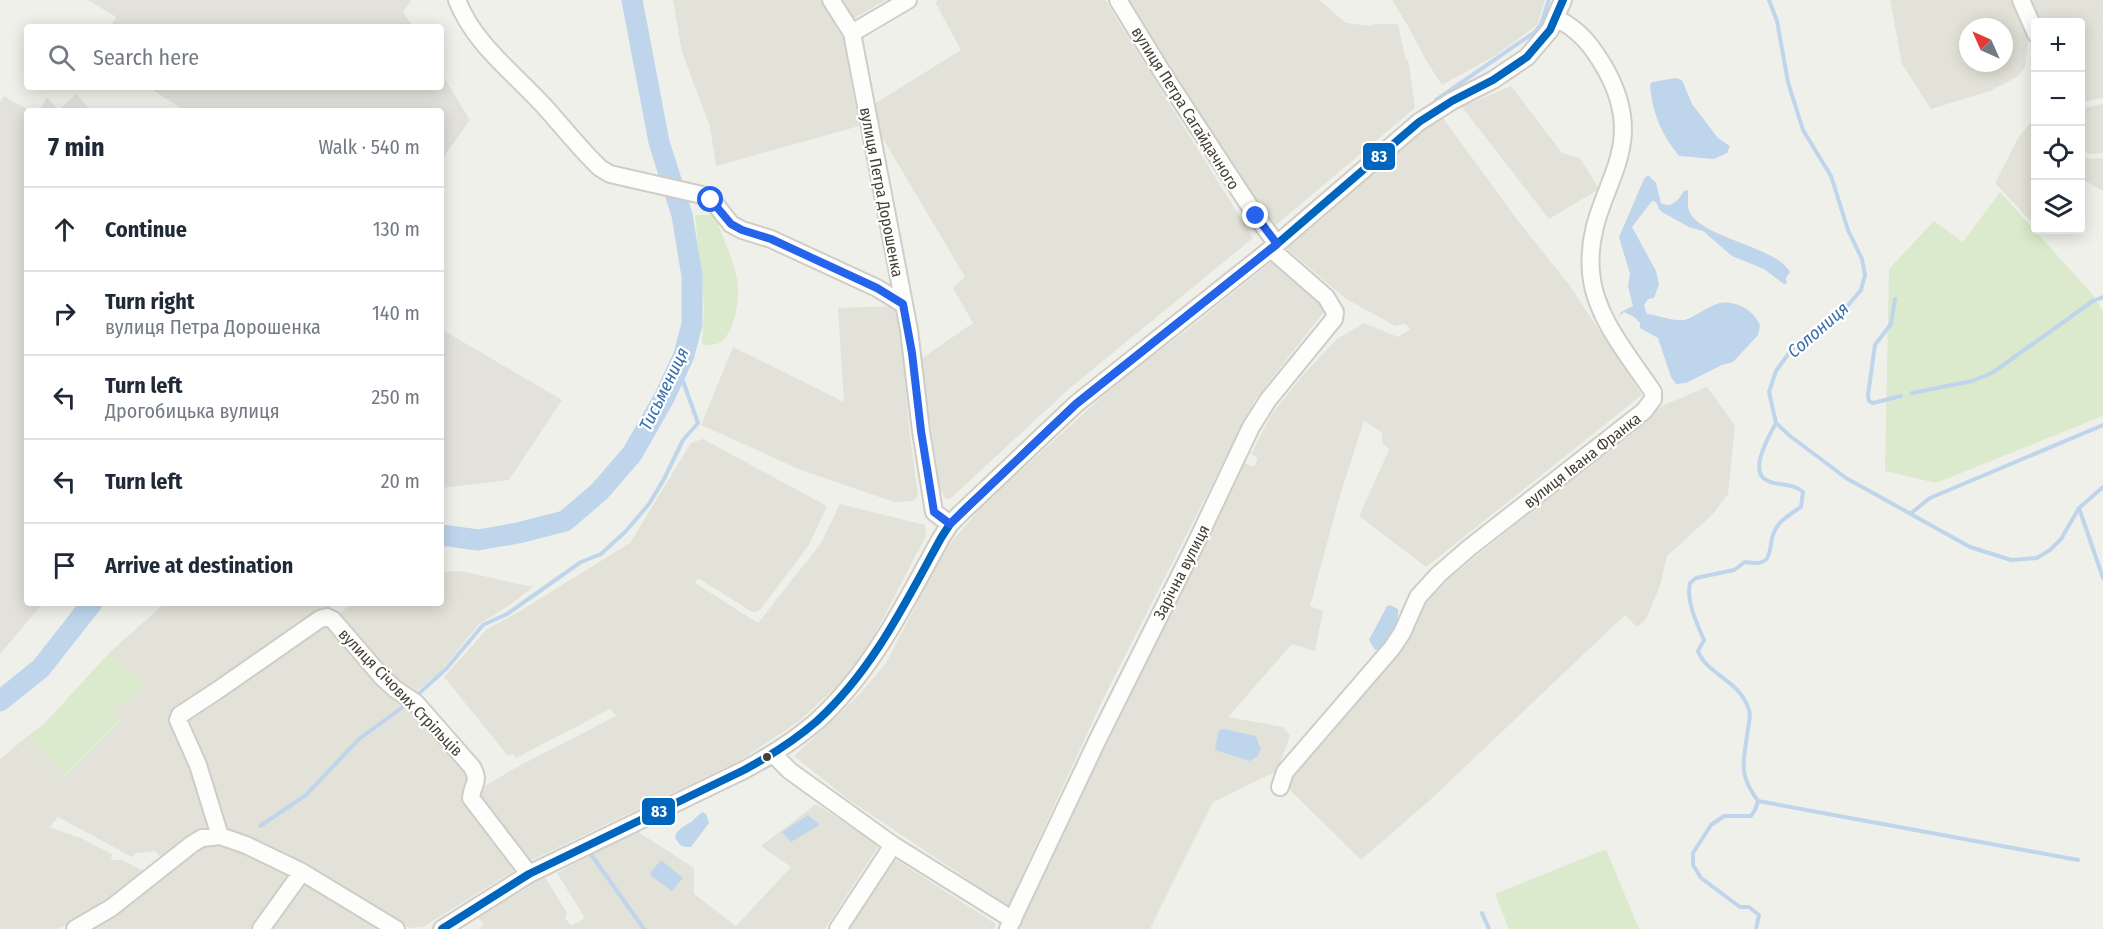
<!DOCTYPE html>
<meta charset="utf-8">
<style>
body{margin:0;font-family:"Fira Sans Condensed",sans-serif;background:#f2f2f3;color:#1f2937}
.controls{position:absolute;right:18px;top:18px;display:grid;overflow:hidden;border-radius:6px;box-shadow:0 3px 15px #0003}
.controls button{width:54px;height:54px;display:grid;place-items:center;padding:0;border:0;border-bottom:2px solid #e0e1e3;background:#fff;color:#1f2937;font:30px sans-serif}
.compass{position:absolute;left:1959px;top:18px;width:54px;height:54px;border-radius:50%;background:#fff;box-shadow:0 3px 15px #0003;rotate:315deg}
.stop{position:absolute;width:18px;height:18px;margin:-14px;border:4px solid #2563eb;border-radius:50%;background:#fff}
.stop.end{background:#2563eb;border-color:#fff;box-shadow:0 2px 6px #0008}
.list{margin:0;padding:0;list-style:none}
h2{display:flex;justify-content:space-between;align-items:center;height:78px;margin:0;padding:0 24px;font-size:26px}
h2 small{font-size:20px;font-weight:400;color:#747a83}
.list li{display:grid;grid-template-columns:39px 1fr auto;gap:18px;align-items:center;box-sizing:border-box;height:84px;padding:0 24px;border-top:2px solid #e0e1e3}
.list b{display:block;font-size:22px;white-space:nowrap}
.list p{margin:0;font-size:20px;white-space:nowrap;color:#747a83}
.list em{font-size:20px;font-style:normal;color:#747a83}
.icon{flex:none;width:33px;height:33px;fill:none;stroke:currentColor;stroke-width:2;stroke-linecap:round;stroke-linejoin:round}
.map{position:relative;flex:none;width:2103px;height:929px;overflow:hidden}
.search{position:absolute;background:#fff;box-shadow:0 3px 15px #0003;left:24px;top:24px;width:420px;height:66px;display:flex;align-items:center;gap:15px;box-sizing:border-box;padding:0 21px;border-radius:6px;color:#747a83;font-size:22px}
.panel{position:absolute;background:#fff;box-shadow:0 3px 15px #0003;left:24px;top:108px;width:420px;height:498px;border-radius:6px}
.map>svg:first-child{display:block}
.residential{fill:#e3e2d8;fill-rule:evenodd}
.industrial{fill:#e3e1dc}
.green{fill:#dbe9cc}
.water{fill:#bed5ec}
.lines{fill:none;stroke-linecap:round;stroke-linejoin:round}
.stream{stroke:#bed5ec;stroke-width:4}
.river{stroke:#bed5ec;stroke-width:21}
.minor-casing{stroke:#cecdc8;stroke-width:20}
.minor{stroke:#fdfdfc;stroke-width:16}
.bus-1-casing{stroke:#fff;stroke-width:12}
.bus-1{stroke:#0065bd;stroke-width:8}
.route{stroke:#2563eb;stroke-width:8}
.bus-dot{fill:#464137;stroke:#fff;stroke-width:2}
.labels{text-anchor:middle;stroke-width:4.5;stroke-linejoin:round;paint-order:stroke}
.street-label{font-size:16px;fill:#464137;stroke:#fff}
.water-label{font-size:18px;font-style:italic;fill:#376fab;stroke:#fff}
.line-badge{stroke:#fff;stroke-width:2}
.badge-label{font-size:16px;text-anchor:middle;font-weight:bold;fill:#fff}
</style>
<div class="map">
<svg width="2103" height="929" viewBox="0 0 2103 929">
<rect width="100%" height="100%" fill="#f0f0eb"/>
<path class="residential" d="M673,0H820L843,38L859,126L716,166L710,127L682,52Z
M841,0H886L853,19Z
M938,0H1105L1253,238L1070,388L950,499L945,498L940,489L921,359L973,323L953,288L965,277L872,120L874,104L961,50L935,2Z
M1128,0H1319L1346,23L1370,26L1375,24H1398L1406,60L1408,59L1415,108L1276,225H1270Z
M1392,0H1545L1537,25L1496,55L1442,85L1427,62L1408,26Z
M1890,0H2014L2029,30L2025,68L2017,77L1990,91L1931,109L1902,64ZM1968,27H2004V63H1968Z
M2027,0H2103V98L2081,102L2080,22H2037Z
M1511,86L1562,153L1580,158L1599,189L1549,219L1462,107Z
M2103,104V153L2088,154L2081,149V109Z
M1442,117L1519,222L1570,286L1642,395L1426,567L1359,516L1389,450L1382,442V433L1364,421L1341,492L1310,606L1323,611L1315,651L1292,644L1228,717L1283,727L1290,736L1277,771L1213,802L1150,929H1017L1211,528L1213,529L1245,463L1254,467L1258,458L1251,454L1272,414L1302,376L1337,339L1364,323L1398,337L1410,329L1405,324L1395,326L1345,298L1286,248L1322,219L1396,150L1426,126Z
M2035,117V226L1995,183L2018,138Z
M2081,155L2089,159L2103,158V191L2086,181L2081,186Z
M1274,260L1319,302L1323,308V313L1255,400L1103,699L1008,906L849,800L794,756L858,696L886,663L944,551L983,505L1126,375L1186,331Z
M893,306L900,318L909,428L918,496L913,501L894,502L801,470L701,425L733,347L844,402L838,308Z
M1707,387L1735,425L1728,494L1713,514L1667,556L1660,586L1646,619L1637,627L1625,615L1430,800L1361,860L1286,786L1289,773L1404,644L1425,602L1452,576L1662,406Z
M703,439L827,506L809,545L760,610L756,612H752L698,578L695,583L758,623L821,543L840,504L925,525L926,536L866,651L844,680L798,722L739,761L528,862L477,796L481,788L519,766L616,716L610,709L516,758L513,754L508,756L444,677L487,629L520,611L630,543L691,443Z
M461,571L533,587L511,604L479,624L440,672L414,693L386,673L338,615L352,603H441V572Z
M165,603H337L215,687L170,714L195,768L212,824L162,859L155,851L136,853L132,857L58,817L50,827L83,839L112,854L111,860H122L145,872L117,895L83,917L57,929H0V759L29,735L66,775L119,722L112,712L145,685L109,653Z
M323,623L328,625L409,704L469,771V788L461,795L517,869L423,927L409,928L324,877L224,826L184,719Z
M816,804L877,844L878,847L825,929H478L484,924L477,917L545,877L567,913L565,918L571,926L585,918L557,873L637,831L694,868V894L736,926L791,867L761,846Z
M209,844L223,845L243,850L292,873L255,929H88L202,846Z
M892,857L996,924L994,929H848Z
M307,881L381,929H269Z"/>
<path class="industrial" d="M88,0H411L403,12L413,27H110L116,17Z
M441,73L470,120L441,161V111H185L148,87H441Z
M76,94L91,111H39L47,97L59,110Z
M4,96L30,111H27V603H43L0,654V102Z
M441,329L562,400L509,480L441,488Z"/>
<path class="green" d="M2000,192L2094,296L2103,312V416L1936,483L1885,471L1889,269L1934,221L1963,242Z
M695,215H714C721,232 737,268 738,286C739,302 734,339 716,344C712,345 706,345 702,345L704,306Z
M109,653L145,685L112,712L119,721L65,775L29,735L45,723Z
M1606,849L1639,929H1509L1495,894Z"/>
<path class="water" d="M1676,78L1682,80L1692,104L1718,138L1730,146L1727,153L1714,159L1679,156C1662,135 1652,113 1650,85L1652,82Z
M1648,175L1656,183L1661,203C1671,209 1679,200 1684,191L1688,190C1689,197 1686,206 1690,213C1705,239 1777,247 1790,272L1786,278L1787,283L1784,284L1764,269L1732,256L1703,231L1689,227L1662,212L1659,209L1656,202L1652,201L1632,227L1656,271L1659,284L1654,298L1648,299L1644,305L1647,314C1657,315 1676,322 1684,320C1695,317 1704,309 1714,305C1730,297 1755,309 1760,326L1758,335L1733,362L1722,365L1686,383L1676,384L1671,377L1658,338L1640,328V323L1634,317L1624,312L1619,316L1621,312L1633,306L1628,286L1630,274L1619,237L1644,179Z
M1390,605L1398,609C1400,621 1387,648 1375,650L1369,640L1387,606Z
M1223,729L1256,736L1261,749L1258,756L1250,761L1218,751L1215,748L1219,730Z
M702,812L706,814L709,823L691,847C685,847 681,847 678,842C669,833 685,826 691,822C695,819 698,815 702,812Z
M808,815L819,824L818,826L791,842L782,832Z
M661,860L683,878L672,891L651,876V872Z"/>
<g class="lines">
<path class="stream" d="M1769,0L1777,21L1788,82L1803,130L1831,176L1848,230L1862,259L1865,275L1861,290L1844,310L1792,349L1776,371L1769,392L1776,423L1790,436L1846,478L1970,547L2011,560L2037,558L2050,550L2061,539L2079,508L2103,487
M1436,100L1535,32L1541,24L1549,0
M1895,299L1891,324L1875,345L1868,395L1869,401L1873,403L1901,396
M1912,393L1972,381L1992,373L2093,301L2103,297
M2079,508L2103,578
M1910,514L1930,498L2103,425
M416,696L446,669L483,625L507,614L581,562L601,554L626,531L649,504L664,479L683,440L698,423L678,367
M727,787L770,765
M1758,801L2078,860
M260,826L306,795L359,739L407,704
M590,853L644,929
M525,886L542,876
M1482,913L1489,929
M1756,929L1759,915L1749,907H1740L1701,878L1693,865V853L1711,825L1724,816H1751L1755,810L1758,801C1737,773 1744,761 1748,729C1749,723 1751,716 1749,710C1740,680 1707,675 1698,651L1704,640C1697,624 1686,601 1690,583L1696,578L1734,570L1745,562C1781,569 1763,542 1779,524C1785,517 1794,512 1801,507L1803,492C1794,483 1779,486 1768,481C1747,473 1769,436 1776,423"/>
<path class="river" d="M441,535L478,540L518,533L565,521L599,492L632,454L664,398L684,355L692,324V276L682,215L659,142L632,0
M0,701L41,668L92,603"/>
<g class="minor-casing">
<path id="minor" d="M457,0C474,44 513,72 544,106C563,127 580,149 600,168L610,174L702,195L712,200L731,224L742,230L771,239L877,288L903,304
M831,0L852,33L909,330L921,431L934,512L950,524
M1118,0L1162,72L1256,216L1277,244
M2021,0L2036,34
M852,33L908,0
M773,754L790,771L893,845L1013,920
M1280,787L1285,772L1392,648L1402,633L1418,597L1439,574L1469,548L1644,411L1653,399V392C1629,356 1594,316 1591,272C1584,191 1654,157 1606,70C1593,47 1580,30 1556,18
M220,836L198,765L178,720L180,715L218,690L320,619L327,617L333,620L382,677L395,689L416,703L472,767C481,783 472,783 471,798L529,874
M75,929L111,908L192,844L202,838L220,836L246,845L302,872L396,929
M261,929L302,872
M442,929L529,874L744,770C770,756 795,740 817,721C873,670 905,603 941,538L950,524L962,512L1076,404L1277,244L1419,122L1452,101L1493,80L1527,57L1550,30L1563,0
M838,929L893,845
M1008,929L1097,741L1195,545L1251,427L1268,400L1334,319L1335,312L1326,297L1271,249"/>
</g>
<use href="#minor" class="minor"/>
<g class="bus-1-casing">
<path id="bus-1" d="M442,929L529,874L744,770C770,756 795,740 817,721C873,670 905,603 941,538L950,524L962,512L1076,404L1277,244L1419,122L1452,101L1493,80L1527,57L1550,30L1563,0"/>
</g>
<use href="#bus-1" class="bus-1"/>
</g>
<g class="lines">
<path class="route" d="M711,200L731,224L742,230L771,239L877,288L903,304L912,353L921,431L934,512L950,524L1076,404L1277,244L1256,216"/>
</g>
<circle class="bus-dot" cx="767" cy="757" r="5"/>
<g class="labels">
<g class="street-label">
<text transform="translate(1186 108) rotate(58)" y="6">вулиця Петра Сагайдачного</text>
<text transform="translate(882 192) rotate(79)" y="6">вулиця Петра Дорошенка</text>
<text transform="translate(1582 460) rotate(-38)" y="6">вулиця Івана Франка</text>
<text transform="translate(1181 572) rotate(-63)" y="6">Зарічна вулиця</text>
<text transform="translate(401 692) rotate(46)" y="6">вулиця Січових Стрільців</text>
</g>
<g class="water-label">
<text transform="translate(1818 330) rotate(-41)" y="6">Солониця</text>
<text transform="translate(664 389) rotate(-64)" y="6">Тисьмениця</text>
</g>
</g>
<g class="line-badge">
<rect x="1362" y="142" width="34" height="29" rx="6" fill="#0065bd"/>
<rect x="641" y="797" width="35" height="29" rx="6" fill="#0065bd"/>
</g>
<g class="badge-label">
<text x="1379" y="162">83</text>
<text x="659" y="817">83</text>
</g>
</svg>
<div class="controls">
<button>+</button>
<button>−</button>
<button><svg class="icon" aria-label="locate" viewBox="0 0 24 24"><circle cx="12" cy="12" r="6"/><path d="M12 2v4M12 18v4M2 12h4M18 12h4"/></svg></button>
<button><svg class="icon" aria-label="layers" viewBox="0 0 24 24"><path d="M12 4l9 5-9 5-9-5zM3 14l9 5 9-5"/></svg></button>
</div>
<svg class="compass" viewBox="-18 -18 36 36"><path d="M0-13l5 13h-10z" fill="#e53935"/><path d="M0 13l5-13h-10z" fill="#747a83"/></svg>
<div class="stop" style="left:711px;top:200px"></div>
<div class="stop end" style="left:1256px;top:216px"></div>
<div class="search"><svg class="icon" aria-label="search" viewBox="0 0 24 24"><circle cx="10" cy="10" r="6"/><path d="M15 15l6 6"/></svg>Search here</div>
<section class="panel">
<h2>7 min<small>Walk · 540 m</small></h2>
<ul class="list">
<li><svg class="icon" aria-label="ahead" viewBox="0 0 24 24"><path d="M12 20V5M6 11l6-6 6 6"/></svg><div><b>Continue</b></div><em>130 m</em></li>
<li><svg class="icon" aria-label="right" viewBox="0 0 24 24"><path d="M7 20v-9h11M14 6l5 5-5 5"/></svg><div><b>Turn right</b><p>вулиця Петра Дорошенка</p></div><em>140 m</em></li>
<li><svg class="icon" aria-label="left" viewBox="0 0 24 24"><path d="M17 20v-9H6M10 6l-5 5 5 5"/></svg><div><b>Turn left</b><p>Дрогобицька вулиця</p></div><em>250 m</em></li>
<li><svg class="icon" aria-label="left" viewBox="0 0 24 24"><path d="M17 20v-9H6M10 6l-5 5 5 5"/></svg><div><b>Turn left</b></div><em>20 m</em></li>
<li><svg class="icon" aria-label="arrive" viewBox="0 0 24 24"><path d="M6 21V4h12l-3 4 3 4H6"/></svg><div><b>Arrive at destination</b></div></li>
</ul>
</section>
</div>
